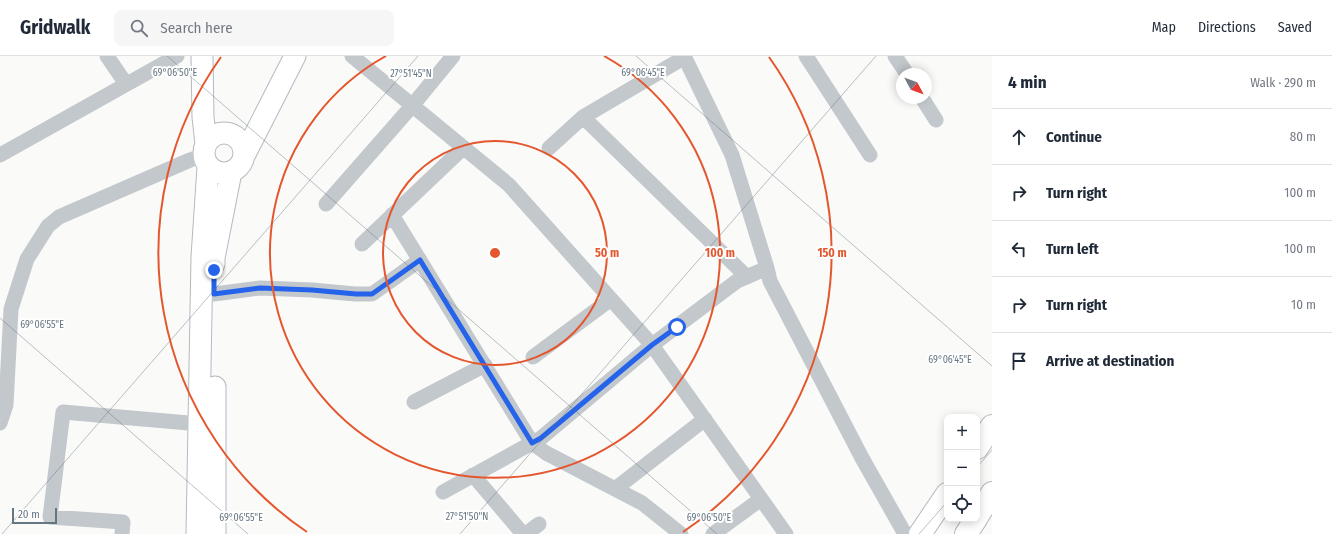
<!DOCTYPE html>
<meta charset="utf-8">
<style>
body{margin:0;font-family:"Fira Sans Condensed",sans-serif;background:#f6f6f7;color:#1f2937}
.controls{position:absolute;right:12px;bottom:12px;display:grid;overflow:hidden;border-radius:8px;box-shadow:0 2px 10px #0003}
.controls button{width:36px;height:36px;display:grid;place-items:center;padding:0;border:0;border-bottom:1px solid #e0e1e3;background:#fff;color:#1f2937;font:20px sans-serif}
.compass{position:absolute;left:896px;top:12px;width:36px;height:36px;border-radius:50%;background:#fff;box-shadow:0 2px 10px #0003;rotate:131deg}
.scale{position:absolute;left:12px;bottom:10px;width:45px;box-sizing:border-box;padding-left:4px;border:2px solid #657683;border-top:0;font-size:11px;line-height:14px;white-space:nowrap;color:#657683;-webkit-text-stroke:3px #fff;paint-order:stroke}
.stop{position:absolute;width:12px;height:12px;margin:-9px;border:3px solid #2563eb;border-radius:50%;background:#fff}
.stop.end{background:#2563eb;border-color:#fff;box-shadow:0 1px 4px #0008}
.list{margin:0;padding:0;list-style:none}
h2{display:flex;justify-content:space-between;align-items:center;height:52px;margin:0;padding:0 16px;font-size:17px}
h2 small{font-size:13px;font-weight:400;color:#747a83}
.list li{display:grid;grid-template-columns:26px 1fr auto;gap:12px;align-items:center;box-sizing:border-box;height:56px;padding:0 16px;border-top:1px solid #e0e1e3}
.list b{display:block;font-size:15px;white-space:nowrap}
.list em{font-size:13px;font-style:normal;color:#747a83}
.icon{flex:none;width:22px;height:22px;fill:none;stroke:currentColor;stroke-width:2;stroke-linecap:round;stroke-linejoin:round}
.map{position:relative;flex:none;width:992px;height:478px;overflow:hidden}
header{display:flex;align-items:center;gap:24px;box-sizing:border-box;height:56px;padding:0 20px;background:#fff;border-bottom:1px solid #e0e1e3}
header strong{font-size:19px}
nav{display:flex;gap:22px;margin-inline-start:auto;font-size:14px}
.search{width:280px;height:36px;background:#f6f6f7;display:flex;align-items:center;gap:10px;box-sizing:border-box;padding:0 14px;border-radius:8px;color:#747a83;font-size:15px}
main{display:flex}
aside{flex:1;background:#fff}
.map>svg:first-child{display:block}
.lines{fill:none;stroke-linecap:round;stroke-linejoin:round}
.secondary-casing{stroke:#b3babf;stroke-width:23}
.highway-casing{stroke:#b4b9bd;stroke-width:24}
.street{stroke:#c3c8cc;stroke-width:15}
.secondary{stroke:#fff;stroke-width:21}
.highway{stroke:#fff;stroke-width:22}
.route{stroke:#2563eb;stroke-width:5}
.ticks{fill:none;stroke:#657683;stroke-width:1;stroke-opacity:0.45}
.ring{fill:none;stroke:#e4572e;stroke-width:2}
.ticks-label{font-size:10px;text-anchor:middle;fill:#657683;stroke:#fff;stroke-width:4;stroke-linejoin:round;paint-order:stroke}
.centre{fill:#e4572e;stroke:#fff;stroke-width:2}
.ring-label{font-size:12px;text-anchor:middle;font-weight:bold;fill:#e4572e;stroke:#fff;stroke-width:4;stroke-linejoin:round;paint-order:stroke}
</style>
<header>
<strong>Gridwalk</strong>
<div class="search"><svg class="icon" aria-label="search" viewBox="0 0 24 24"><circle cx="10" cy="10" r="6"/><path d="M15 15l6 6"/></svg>Search here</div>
<nav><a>Map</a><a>Directions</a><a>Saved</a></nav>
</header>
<main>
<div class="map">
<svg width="992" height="478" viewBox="0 0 992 478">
<rect width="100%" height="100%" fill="#fafaf8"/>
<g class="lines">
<g class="secondary-casing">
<path id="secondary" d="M202,0L203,61L206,88
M204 97a20 20 0 1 1 40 0a20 20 0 1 1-40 0Z
M245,98L295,0
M214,208V202L231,116
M215,331V478
M197,478L202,201L208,111"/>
</g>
<g class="highway-casing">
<path id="highway" d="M977,392L992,370
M977,461L992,437
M920,478L947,438
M966,478L976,463"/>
</g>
<path class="street" d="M107,0L126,28
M352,0L509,129L652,289L786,478
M684,0L732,99L767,212L770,225L862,402L905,478
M806,0L870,99
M895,0L907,18
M922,42L936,64
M583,61L747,221
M549,92L583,61L685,1
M0,99L177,0
M326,148L412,50L453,0
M392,159L532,387L546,397L642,447L681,478
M362,188L463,92
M214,238L260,232L312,234L355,238H372L420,204
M533,301L611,243
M414,346L485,309
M0,367L6,349L11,253L27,203L48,170L59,161L190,104L204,99
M473,419L523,478
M615,433L705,363
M443,436L541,382L652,289L737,225L767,212
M122,478L123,466L50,461L63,356L200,368
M526,478L539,468
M713,478L761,443"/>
<use href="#secondary" class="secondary"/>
<use href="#highway" class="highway"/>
</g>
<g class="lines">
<path class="route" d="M214,214V238L260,232L312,234L356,238H372L420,204L532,387L541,382L652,289L677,271"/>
</g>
<path class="ticks" d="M167,0L717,478M636,0L992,310M0,262L248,478M977,411L992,394M2,478L418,0M460,478L876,0M919,478L947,446"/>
<g class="ring">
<circle cx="495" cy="197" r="112"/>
<path d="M604 0A225 225 0 1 1 386 0"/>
<path d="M307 476A337 337 0 0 1 221 1M769 1A337 337 0 0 1 683 476"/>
</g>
<g class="ticks-label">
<text x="175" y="20">69°06'50"E</text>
<text x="643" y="20">69°06'45"E</text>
<text x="411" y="21">27°51'45"N</text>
<text x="42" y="272">69°06'55"E</text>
<text x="950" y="307">69°06'45"E</text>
<text x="467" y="464">27°51'50"N</text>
<text x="241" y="465">69°06'55"E</text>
<text x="709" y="465">69°06'50"E</text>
</g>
<circle cx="495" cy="197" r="6" class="centre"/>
<g class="ring-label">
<text x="607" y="201">50 m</text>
<text x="720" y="201">100 m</text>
<text x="832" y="201">150 m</text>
</g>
</svg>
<div class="controls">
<button>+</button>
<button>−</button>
<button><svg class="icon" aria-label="locate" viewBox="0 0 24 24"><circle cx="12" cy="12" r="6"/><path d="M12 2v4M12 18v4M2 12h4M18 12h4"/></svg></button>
</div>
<svg class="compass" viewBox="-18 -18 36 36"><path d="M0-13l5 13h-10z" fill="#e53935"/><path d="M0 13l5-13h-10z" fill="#747a83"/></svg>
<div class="scale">20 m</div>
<div class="stop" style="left:677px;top:271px"></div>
<div class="stop end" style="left:214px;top:214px"></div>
</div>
<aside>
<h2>4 min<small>Walk · 290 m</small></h2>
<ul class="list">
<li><svg class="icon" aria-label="ahead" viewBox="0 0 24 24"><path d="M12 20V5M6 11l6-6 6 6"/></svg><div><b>Continue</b></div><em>80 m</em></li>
<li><svg class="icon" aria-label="right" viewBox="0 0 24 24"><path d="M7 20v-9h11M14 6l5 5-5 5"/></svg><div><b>Turn right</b></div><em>100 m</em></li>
<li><svg class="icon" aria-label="left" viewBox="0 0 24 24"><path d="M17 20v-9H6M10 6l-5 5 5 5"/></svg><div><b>Turn left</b></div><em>100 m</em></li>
<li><svg class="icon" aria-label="right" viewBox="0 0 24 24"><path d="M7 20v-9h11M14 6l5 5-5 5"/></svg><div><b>Turn right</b></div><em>10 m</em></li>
<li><svg class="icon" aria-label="arrive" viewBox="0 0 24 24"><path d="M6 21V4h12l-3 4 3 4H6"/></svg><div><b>Arrive at destination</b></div></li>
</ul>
</aside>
</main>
